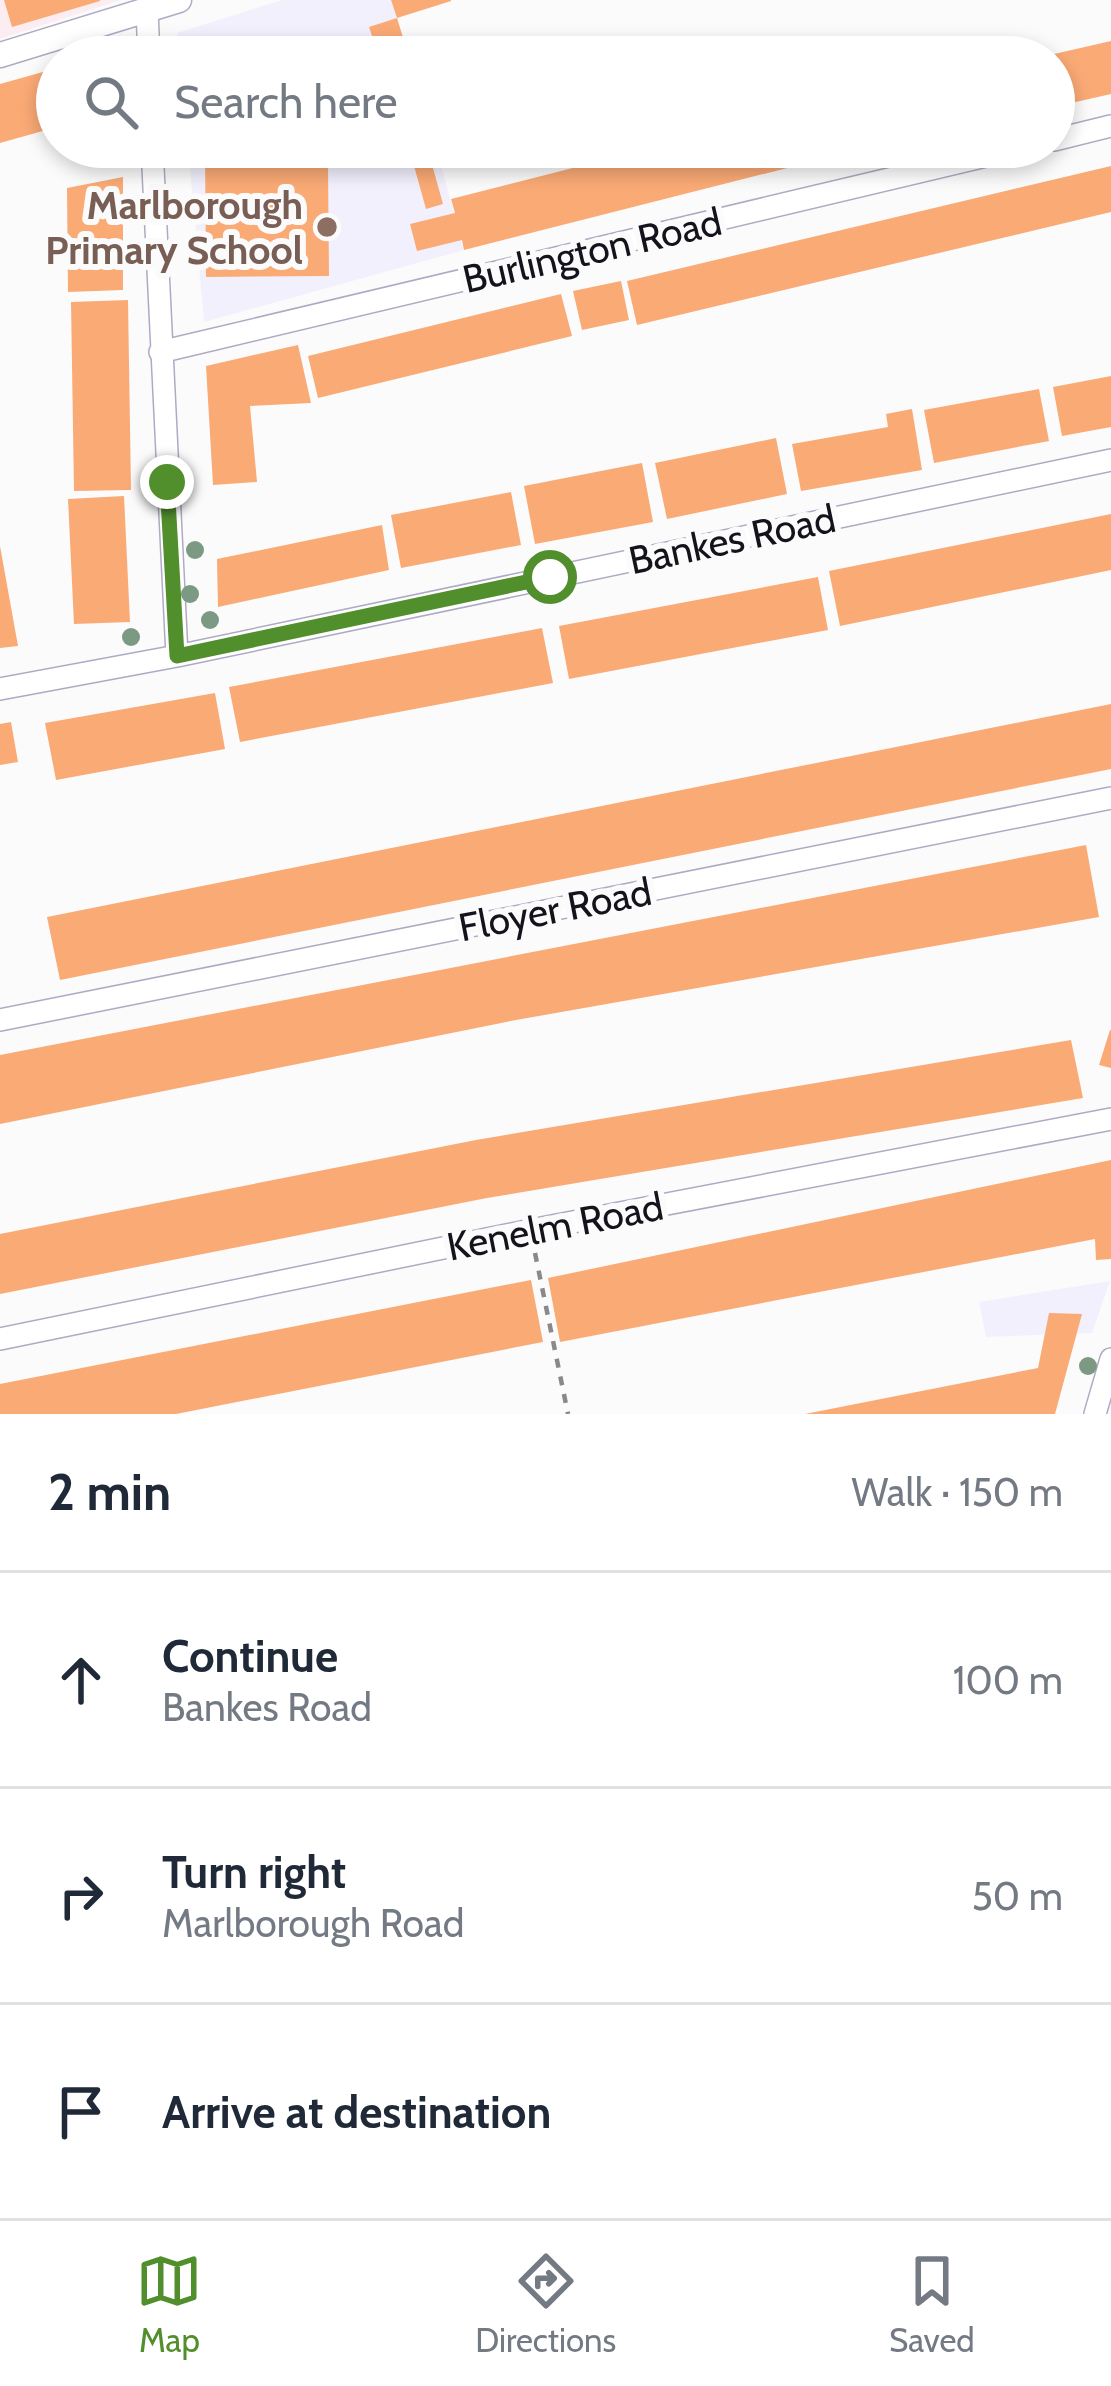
<!DOCTYPE html>
<meta charset="utf-8">
<style>
body{margin:0;font-family:Cabin,sans-serif;background:#f6f6f7;color:#1f2937}
.stop{position:absolute;width:36px;height:36px;margin:-27px;border:9px solid #518e2c;border-radius:50%;background:#fff}
.stop.end{background:#518e2c;border-color:#fff;box-shadow:0 3px 12px #0008}
.list{margin:0;padding:0;list-style:none}
h2{display:flex;justify-content:space-between;align-items:center;height:156px;margin:0;padding:0 48px;font-size:51px}
h2 small{font-size:39px;font-weight:400;color:#747a83}
.list li{display:grid;grid-template-columns:78px 1fr auto;gap:36px;align-items:center;box-sizing:border-box;height:216px;padding:0 48px;border-top:3px solid #e0e1e3}
.list b{display:block;font-size:45px;white-space:nowrap}
.list p{margin:0;font-size:39px;white-space:nowrap;color:#747a83}
.list em{font-size:39px;font-style:normal;color:#747a83}
.icon{flex:none;width:66px;height:66px;fill:none;stroke:currentColor;stroke-width:2;stroke-linecap:round;stroke-linejoin:round}
.map{position:relative;flex:none;width:1111px;height:1414px;overflow:hidden}
.search{position:absolute;background:#fff;box-shadow:0 6px 18px #0003;left:36px;right:36px;top:36px;height:132px;display:flex;align-items:center;gap:30px;box-sizing:border-box;padding:0 42px;border-radius:66px;color:#747a83;font-size:45px}
.sheet{height:804px;background:#fff}
nav{display:flex;justify-content:space-around;align-items:center;box-sizing:border-box;height:168px;border-top:3px solid #e0e1e3;background:#fff;font-size:33px;color:#747a83}
nav a{display:grid;justify-items:center;gap:6px}
nav .on{color:#518e2c}
.map>svg:first-child{display:block}
.commercial{fill:#fcedf2}
.built{fill:#f3f0fe}
.building{fill:#faaa75}
.lines{fill:none;stroke-linecap:round;stroke-linejoin:round}
.minor-casing{stroke:#afaac4;stroke-width:24}
.tertiary-casing{stroke:#afaac4;stroke-width:27}
.path{stroke:#89888c;stroke-width:4.5;stroke-dasharray:9 9;stroke-linecap:butt}
.minor{stroke:#fff;stroke-width:21}
.tertiary{stroke:#fff;stroke-width:24}
.tree{fill:#7b9983}
.route{stroke:#518e2c;stroke-width:15}
.education-dot{fill:#8d6e63;stroke:#fbfbfb;stroke-width:4.5}
.labels{text-anchor:middle;stroke-width:12;stroke-linejoin:round;paint-order:stroke}
.education-label{font-size:39px;font-weight:bold;fill:#785e54;stroke:#fbfbfb;text-anchor:end}
.street-label{font-size:39px;fill:#14121b;stroke:#fbfbfb}
</style>
<div class="map">
<svg width="1111" height="1414" viewBox="0 0 1111 1414">
<rect width="100%" height="100%" fill="#fbfbfb"/>
<path class="commercial" d="M0,0H121L0,39Z"/>
<path class="built" d="M282,0H391L409,57H179L177,33Z
M188,147H436L464,250L204,322Z
M1110,1281L1092,1333L986,1337L979,1302Z"/>
<path class="building" d="M4,0H100V1L12,27Z
M391,0H451V1L397,18Z
M397,18L409,57H379L369,27Z
M205,37H320V57H205Z
M1111,41V94L1054,107V54Z
M57,68V127L0,143V84Z
M205,147H374V163H328L329,276L206,277Z
M655,147L862,149L464,250L462,240L417,251L410,224L455,213L451,199Z
M428,150L443,204L426,209L411,155Z
M1111,166V212L637,325L627,281Z
M123,177V290L68,292L67,188Z
M621,281L629,320L582,330L573,291Z
M561,294L572,336L318,398L308,356Z
M128,300L131,490L74,491L71,302Z
M298,345L311,403L250,406L257,482L213,485L206,366Z
M1111,376V427L1062,436L1053,387Z
M1039,389L1049,441L934,463L924,410Z
M912,409L922,470L801,491L792,444L888,427L886,414Z
M776,438L787,494L667,519L655,463Z
M642,463L653,522L535,544L524,486Z
M511,492L521,545L401,568L391,515Z
M124,496L130,622L74,624L68,499Z
M1111,514V570L840,626L829,571Z
M382,525L389,570L218,607L217,559Z
M0,546L18,646L0,648Z
M818,577L828,630L569,679L559,626Z
M542,628L553,683L240,742L229,687Z
M215,693L225,749L56,780L45,723Z
M1111,704V769L60,980L47,917Z
M11,722L18,762L0,765V724Z
M1086,845L1099,917L516,1020L0,1124V1055Z
M1110,1030H1111V1068L1099,1065Z
M1071,1040L1083,1098L487,1198L0,1294V1234L476,1140Z
M1111,1160V1259L1096,1260L1095,1239L560,1342L548,1278Z
M531,1280L543,1342L176,1414H0V1384Z
M1049,1313L1082,1314L1055,1414H805L1038,1368Z"/>
<g class="lines">
<g class="minor-casing">
<path id="minor" d="M147,10L149,57
M1054,140L1111,126
M152,147L177,656
M160,352L1024,147
M0,689L177,656L1111,460
M0,1020L1111,798
M0,1339L531,1230L1111,1119
M1095,1414L1111,1359"/>
</g>
<g class="tertiary-casing">
<path id="tertiary" d="M0,55L179,0"/>
</g>
<path class="path" d="M535,1253L568,1414"/>
<use href="#minor" class="minor"/>
<use href="#tertiary" class="tertiary"/>
</g>
<g class="tree">
<circle cx="169" cy="45" r="9"/>
<circle cx="195" cy="550" r="9"/>
<circle cx="190" cy="594" r="9"/>
<circle cx="210" cy="620" r="9"/>
<circle cx="131" cy="637" r="9"/>
<circle cx="1088" cy="1366" r="9"/>
</g>
<g class="lines">
<path class="route" d="M167,482L177,656L550,577"/>
</g>
<circle class="education-dot" cx="327" cy="227" r="12"/>
<g class="labels">
<g class="education-label">
<text x="303" y="219">Marlborough<tspan x="303" dy="45">Primary School</tspan></text>
</g>
<g class="street-label">
<text transform="translate(592 250) rotate(-13)" y="14">Burlington Road</text>
<text transform="translate(732 539) rotate(-12)" y="14">Bankes Road</text>
<text transform="translate(555 909) rotate(-11)" y="14">Floyer Road</text>
<text transform="translate(555 1226) rotate(-11)" y="14">Kenelm Road</text>
</g>
</g>
</svg>
<div class="stop" style="left:550px;top:577px"></div>
<div class="stop end" style="left:167px;top:482px"></div>
<div class="search"><svg class="icon" aria-label="search" viewBox="0 0 24 24"><circle cx="10" cy="10" r="6"/><path d="M15 15l6 6"/></svg>Search here</div>
</div>
<section class="sheet">
<h2>2 min<small>Walk · 150 m</small></h2>
<ul class="list">
<li><svg class="icon" aria-label="ahead" viewBox="0 0 24 24"><path d="M12 20V5M6 11l6-6 6 6"/></svg><div><b>Continue</b><p>Bankes Road</p></div><em>100 m</em></li>
<li><svg class="icon" aria-label="right" viewBox="0 0 24 24"><path d="M7 20v-9h11M14 6l5 5-5 5"/></svg><div><b>Turn right</b><p>Marlborough Road</p></div><em>50 m</em></li>
<li><svg class="icon" aria-label="arrive" viewBox="0 0 24 24"><path d="M6 21V4h12l-3 4 3 4H6"/></svg><div><b>Arrive at destination</b></div></li>
</ul>
</section>
<nav>
<a class="on"><svg class="icon" aria-label="map" viewBox="0 0 24 24"><path d="M3 6l6-2 6 2 6-2v14l-6 2-6-2-6 2zM9 4v14M15 6v14"/></svg>Map</a>
<a><svg class="icon" aria-label="directions" viewBox="0 0 24 24"><path d="M12 3l9 9-9 9-9-9zM9 14v-3h6M13 9l2 2-2 2"/></svg>Directions</a>
<a><svg class="icon" aria-label="saved" viewBox="0 0 24 24"><path d="M7 4h10v16l-5-4-5 4z"/></svg>Saved</a>
</nav>
